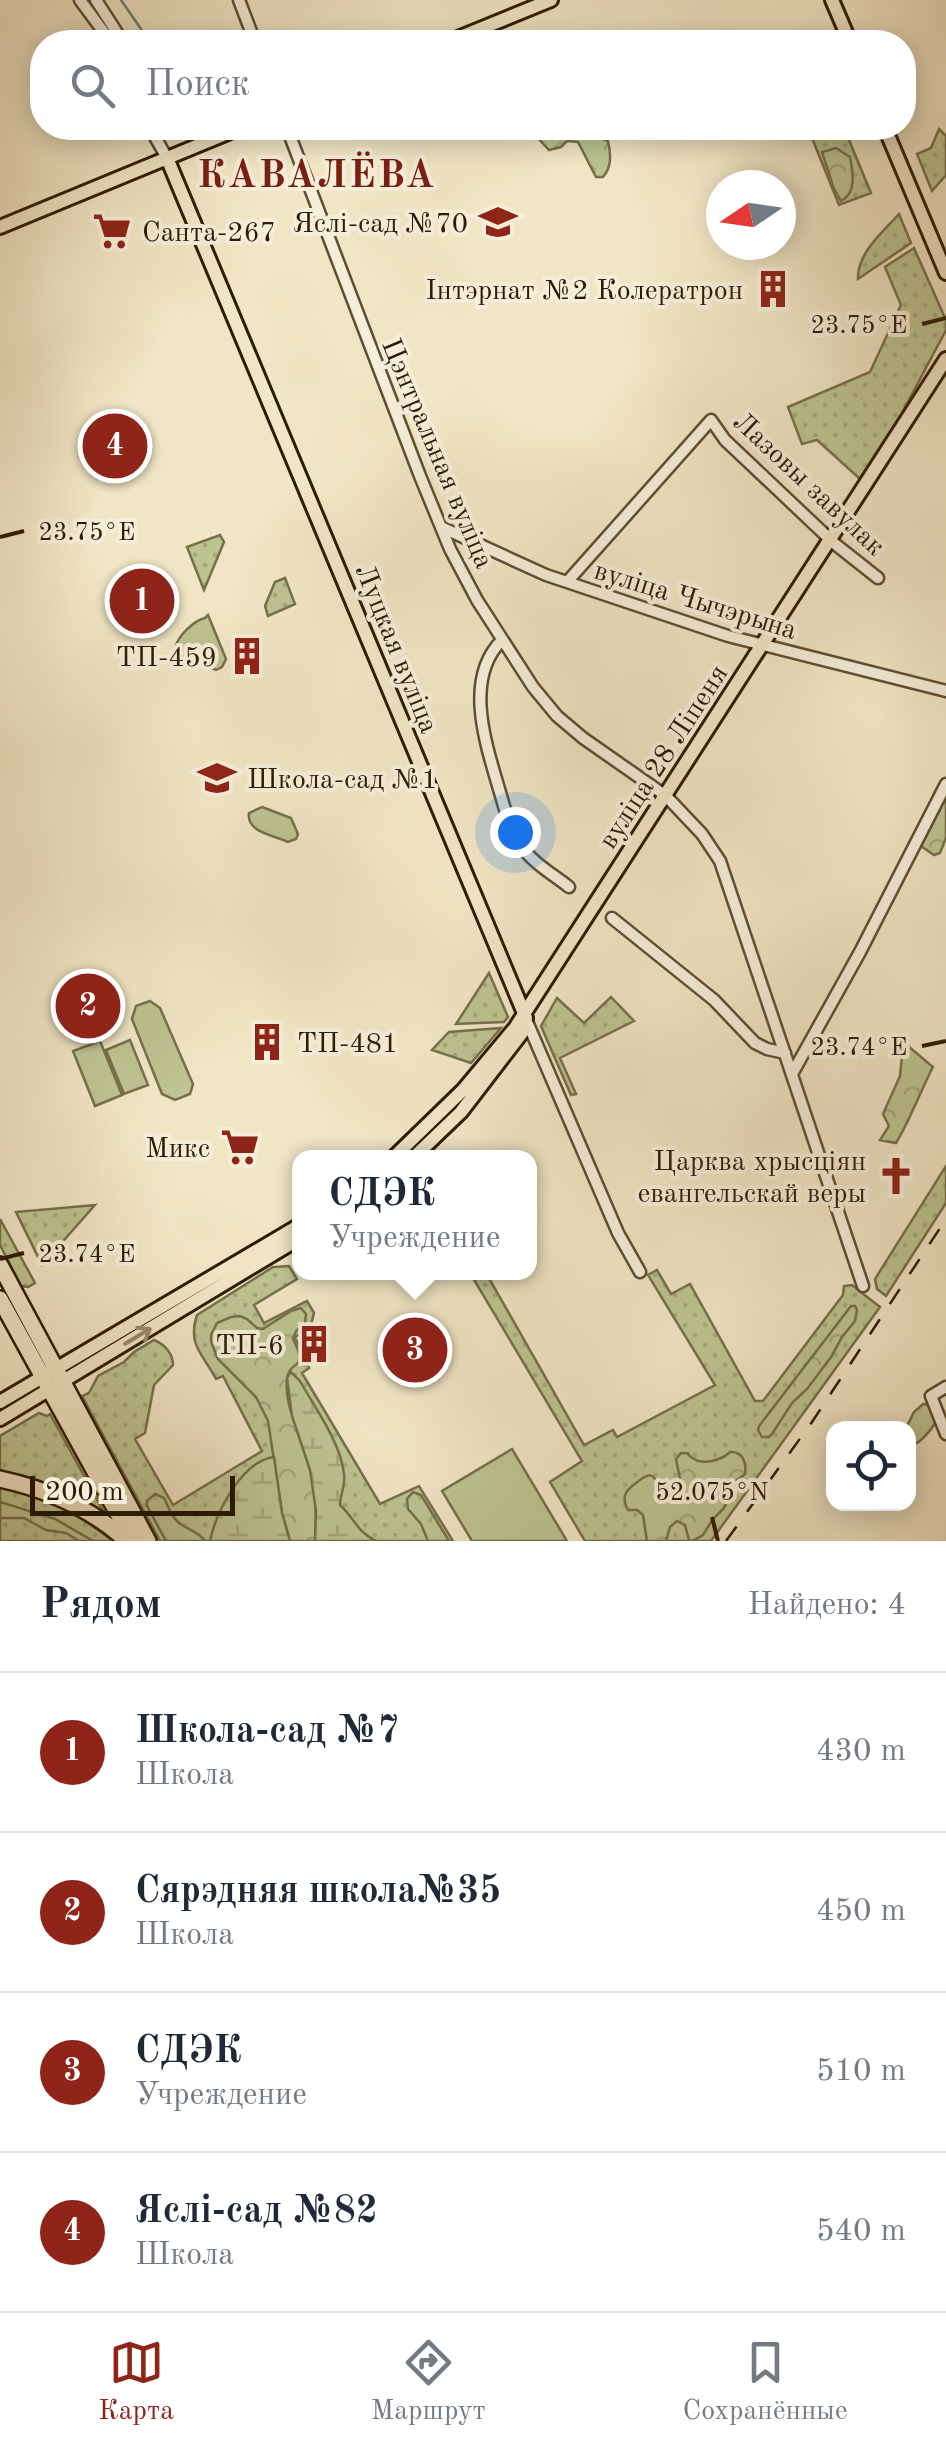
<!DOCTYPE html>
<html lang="ru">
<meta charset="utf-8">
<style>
body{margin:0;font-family:"Old Standard TT",serif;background:#f6f6f7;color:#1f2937}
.controls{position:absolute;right:30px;bottom:30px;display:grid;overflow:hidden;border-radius:20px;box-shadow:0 5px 25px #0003}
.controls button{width:90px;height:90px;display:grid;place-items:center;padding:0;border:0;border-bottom:2px solid #e0e1e3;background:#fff;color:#1f2937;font:50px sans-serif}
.compass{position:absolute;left:706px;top:170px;width:90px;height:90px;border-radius:50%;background:#fff;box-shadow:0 5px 25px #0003;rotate:257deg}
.scale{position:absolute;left:30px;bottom:25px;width:205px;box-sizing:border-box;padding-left:10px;border:5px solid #2e1c02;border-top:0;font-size:28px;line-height:35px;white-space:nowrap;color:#2e1c02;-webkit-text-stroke:8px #f5eed9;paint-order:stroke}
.you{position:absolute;left:515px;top:832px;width:35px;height:35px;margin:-25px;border:8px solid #fff;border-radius:50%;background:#1a73e8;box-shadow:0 0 0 15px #1a73e833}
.badge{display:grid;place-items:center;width:65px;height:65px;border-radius:50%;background:#8f2418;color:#fff;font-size:32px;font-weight:700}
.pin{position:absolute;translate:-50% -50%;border:5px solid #fff;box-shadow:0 2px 10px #0006}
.popup{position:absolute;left:292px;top:1150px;width:245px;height:130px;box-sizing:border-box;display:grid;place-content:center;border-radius:20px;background:#fff;filter:drop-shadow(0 2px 8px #0005);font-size:32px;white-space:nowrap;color:#747a83}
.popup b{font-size:38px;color:#1f2937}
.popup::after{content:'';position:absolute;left:50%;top:100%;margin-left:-20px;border:20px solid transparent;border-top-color:#fff}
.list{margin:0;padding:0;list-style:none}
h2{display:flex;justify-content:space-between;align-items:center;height:130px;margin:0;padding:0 40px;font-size:42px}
h2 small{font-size:32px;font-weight:400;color:#747a83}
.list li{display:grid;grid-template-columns:65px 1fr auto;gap:30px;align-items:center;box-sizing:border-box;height:160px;padding:0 40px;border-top:2px solid #e0e1e3}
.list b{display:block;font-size:38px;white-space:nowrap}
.list p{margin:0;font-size:32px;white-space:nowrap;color:#747a83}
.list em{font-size:32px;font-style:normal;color:#747a83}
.icon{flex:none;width:55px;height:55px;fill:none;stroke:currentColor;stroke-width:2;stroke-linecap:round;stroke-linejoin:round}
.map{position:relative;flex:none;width:946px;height:1541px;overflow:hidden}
.search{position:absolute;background:#fff;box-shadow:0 5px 25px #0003;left:30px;right:30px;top:30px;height:110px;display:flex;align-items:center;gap:25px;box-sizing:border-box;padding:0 35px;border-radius:40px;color:#747a83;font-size:38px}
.sheet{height:770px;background:#fff}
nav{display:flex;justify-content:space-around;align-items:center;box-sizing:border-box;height:140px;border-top:2px solid #e0e1e3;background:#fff;font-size:28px;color:#747a83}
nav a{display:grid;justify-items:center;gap:5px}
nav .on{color:#8f2418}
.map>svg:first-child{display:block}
.grass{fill:url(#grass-dots);stroke:#76704a;stroke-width:2.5}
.forest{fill:url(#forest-crowns);stroke:#76704a;stroke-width:2.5}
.wetland{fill:url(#wetland-marsh);stroke:#76704a;stroke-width:2.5}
.garden{fill:#bdc391;stroke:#76704a;stroke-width:2.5}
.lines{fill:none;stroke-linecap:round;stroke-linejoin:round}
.stream{stroke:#6f7d70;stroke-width:2.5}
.minor-casing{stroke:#5e4e32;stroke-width:15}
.major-casing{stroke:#2e1c02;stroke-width:18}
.highway-casing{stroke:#2e1c02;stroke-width:20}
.minor{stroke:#f5eed9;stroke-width:10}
.major{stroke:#f0e5c4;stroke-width:12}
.highway{stroke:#f0e5c4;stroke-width:15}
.rail{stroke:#2e1c02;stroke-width:2.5;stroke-dasharray:18 18;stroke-linecap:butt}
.oneway{stroke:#998b6d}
.ticks{fill:none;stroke:#2e1c02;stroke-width:4}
.labels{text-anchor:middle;stroke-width:8;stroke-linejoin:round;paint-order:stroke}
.poi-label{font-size:28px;fill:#2e1c02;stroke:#f5eed9;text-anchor:end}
.street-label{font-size:28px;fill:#2e1c02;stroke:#f5eed9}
.district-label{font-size:38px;font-weight:bold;letter-spacing:2.5px;fill:#7a1f14;stroke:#f5eed9}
.ticks-label{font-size:25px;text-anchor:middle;fill:#2e1c02;stroke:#f5eed9;stroke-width:8;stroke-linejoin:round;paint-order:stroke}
</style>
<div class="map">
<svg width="946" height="1541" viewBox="0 0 946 1541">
<defs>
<pattern id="grass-dots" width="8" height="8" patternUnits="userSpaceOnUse" patternTransform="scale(2.5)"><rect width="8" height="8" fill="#bdc391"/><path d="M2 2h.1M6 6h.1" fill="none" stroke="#a3a77b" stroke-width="1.8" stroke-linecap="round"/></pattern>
<pattern id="forest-crowns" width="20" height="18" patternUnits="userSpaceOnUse" patternTransform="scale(2.5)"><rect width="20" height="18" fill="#bdc391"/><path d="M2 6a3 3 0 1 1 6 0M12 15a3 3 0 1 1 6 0" fill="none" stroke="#a3a77b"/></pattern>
<pattern id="wetland-marsh" width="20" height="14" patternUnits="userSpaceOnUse" patternTransform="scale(2.5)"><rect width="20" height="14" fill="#bdc391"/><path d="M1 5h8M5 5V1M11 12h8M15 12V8" fill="none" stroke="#a3a77b"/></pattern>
</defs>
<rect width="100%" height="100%" fill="#f0e5c4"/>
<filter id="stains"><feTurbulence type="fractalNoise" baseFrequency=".002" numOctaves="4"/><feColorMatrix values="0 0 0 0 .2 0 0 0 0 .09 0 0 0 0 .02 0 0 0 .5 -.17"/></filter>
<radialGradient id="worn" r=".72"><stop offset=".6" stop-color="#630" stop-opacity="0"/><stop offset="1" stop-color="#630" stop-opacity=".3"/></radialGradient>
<path class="grass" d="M832,128H844L871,193L839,205L812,138Z
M939,129L946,136V175L932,191L917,154L931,148Z
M899,214L911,243L858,279C857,253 883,232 899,214Z
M914,248L946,320V330L902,413L860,479L817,440L802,444L788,407L870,372L901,305L885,267Z
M220,535L224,542L204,590L187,547Z
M285,578L295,604L268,616L265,606L275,582Z
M489,973L508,1017L504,1022L456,1024Z
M611,997L634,1021L560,1058L576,1094L571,1095L541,1026L557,998L584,1023Z
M501,1028L471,1063L432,1050L449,1032Z
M946,1166V1203L886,1296L877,1289L875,1279Z
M95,1205L42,1265L16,1212Z
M0,1219L35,1283L28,1287L21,1286L0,1245Z
M289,1266L297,1279L254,1305L264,1323L307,1301L314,1313L310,1329L295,1337L309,1368L302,1373L380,1504L419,1486L453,1541H160L82,1396L89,1393L98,1376L124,1362L134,1352L154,1340C164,1344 173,1353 173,1365L154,1385L145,1433L135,1439L173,1505L262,1451L223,1376L216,1379C203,1354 187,1345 197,1315L273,1267Z
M657,1270L671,1294L690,1284L755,1401H763L843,1295L844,1286L852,1285L880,1307L711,1541H585L550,1482L582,1461L470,1273H486L584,1445L613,1430L617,1437L715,1385L648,1275Z
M39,1413L47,1416L50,1414L104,1512C70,1492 39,1478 0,1471V1436Z
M0,1487C47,1497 75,1512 113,1541H0Z"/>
<path class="forest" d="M563,128L581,130L608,141C611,154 612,167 603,177H596L578,142L567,141L561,147L549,150L538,138L544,133Z
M836,148L850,157C853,172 857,193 841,201L834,189L822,152Z
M946,796V838L940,853L934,855L921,846Z
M908,1046L933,1067C920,1092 911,1118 896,1143L880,1140L889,1126L883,1114L900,1076L902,1056Z
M851,1306H855L857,1310L855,1321L842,1337L831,1357L807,1389L792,1403L772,1434L769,1437H762L758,1430L759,1426Z
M301,1308L306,1314L305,1324L296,1331L293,1339C310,1373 289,1358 287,1379C284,1405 299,1431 306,1455C315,1481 317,1513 315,1541H290L282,1513L268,1421L256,1397L218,1359L211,1342V1335L217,1323L231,1317L240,1316L247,1319L257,1328L263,1329L291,1311Z
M923,1404L931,1405L936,1422C930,1431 919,1446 909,1445L908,1428H906L914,1412Z
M730,1452C742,1451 747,1462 745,1474L732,1484L724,1508L713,1519L703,1535L692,1541L689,1540L685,1525L677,1521L670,1527L666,1541H647L643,1515L637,1510H628C621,1497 625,1491 636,1483C650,1472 652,1472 661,1488C671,1493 676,1488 680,1479L676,1459L681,1453C696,1454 681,1451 694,1459C704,1465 722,1460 730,1452Z
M413,1492L421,1495L449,1541H428L421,1524L408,1509L407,1499Z
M155,1494L164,1498C168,1505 170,1515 177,1521C186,1530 197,1530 205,1541H166L147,1506V1501Z
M0,1502L55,1519L93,1541H79L66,1533L46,1530L24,1518H0Z"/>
<path class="wetland" d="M291,1372L300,1381C315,1408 341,1443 344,1474C346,1485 340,1494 340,1505C356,1520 356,1531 376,1541H315L316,1511L310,1470L292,1416L287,1378Z
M274,1457L282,1513L290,1541H210C216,1512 242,1461 274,1457Z"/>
<path class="garden" d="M208,615L226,659L222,667L216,670L178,655L175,648C178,636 193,621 205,618Z
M262,807L291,818L298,834L296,839L288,842C273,835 246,832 249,813Z
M150,1001L160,1008L193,1084L190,1094L175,1100L162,1094L132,1019L136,1006Z
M130,1040L148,1085L124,1094L106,1050Z
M100,1041L122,1095L95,1106L73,1051Z
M512,1449L567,1541H472L442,1491Z"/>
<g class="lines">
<path class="stream" d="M121,0L150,42"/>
<g class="minor-casing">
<path id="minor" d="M80,0L111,42
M96,0L123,42
M239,0L255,42
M150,128L167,158
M287,128L420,476L450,549L477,600L533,687L557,716L583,738L666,796L702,834L720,861L863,1286
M441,527L546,575L728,636L946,691
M567,582L711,420L725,440L835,544L878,578
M502,640C463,679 486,744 499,789C505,808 509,830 522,847C533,863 554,875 569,887
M612,918L714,1000L755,1043L767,1049L785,1053
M528,1024L618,1233L640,1272
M792,1074L860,952L946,784
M946,1387L931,1396L946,1434"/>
</g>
<g class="major-casing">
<path id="major" d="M832,0L850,42
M448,42L551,0
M885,128L946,273
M167,158L526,1018
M0,227L240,128
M393,1158L463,1090L515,1028L946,359
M413,1158L461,1112L524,1030
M0,1402L300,1225
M0,1419L300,1238"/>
</g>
<g class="highway-casing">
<path id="highway" d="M0,1265L148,1541
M0,1299L133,1541
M0,1479C46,1489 92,1509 127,1541"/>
</g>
<use href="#minor" class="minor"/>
<use href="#major" class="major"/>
<use href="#highway" class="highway"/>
<path class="rail" d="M726,1541L812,1422L946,1219"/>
</g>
<defs><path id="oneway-shaft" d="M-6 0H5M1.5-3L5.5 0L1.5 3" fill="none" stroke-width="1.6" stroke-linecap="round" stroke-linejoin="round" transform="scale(2.5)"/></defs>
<use class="oneway" href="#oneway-shaft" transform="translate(138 1336) rotate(-31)"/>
<path class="ticks" d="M922,324L946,318M0,537L24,531M922,1046L946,1041M0,1259L24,1253M712,1517L718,1541"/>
<defs>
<g id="school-bare" transform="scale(3)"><path d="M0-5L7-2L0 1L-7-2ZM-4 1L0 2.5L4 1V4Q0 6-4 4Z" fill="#8f2418" stroke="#f5eed9" stroke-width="2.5" paint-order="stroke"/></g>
<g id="supermarket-bare" transform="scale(3)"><path d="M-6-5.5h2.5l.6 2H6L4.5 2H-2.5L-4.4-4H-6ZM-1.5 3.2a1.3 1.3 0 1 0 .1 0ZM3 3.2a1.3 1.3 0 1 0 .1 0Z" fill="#8f2418" stroke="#f5eed9" stroke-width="2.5" paint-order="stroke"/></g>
<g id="building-bare" transform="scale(3)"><path d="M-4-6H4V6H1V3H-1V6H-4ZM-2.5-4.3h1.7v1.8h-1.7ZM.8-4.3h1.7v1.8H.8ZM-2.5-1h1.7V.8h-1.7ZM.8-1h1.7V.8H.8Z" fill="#8f2418" stroke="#f5eed9" stroke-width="2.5" paint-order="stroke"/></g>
<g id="church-bare" transform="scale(3)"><path d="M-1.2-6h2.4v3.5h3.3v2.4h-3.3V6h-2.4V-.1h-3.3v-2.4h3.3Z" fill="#8f2418" stroke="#f5eed9" stroke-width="2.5" paint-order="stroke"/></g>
</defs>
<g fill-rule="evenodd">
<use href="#school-bare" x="498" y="222"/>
<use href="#supermarket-bare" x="112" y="231"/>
<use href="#building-bare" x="773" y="289"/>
<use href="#building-bare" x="247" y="656"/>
<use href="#school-bare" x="217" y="778"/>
<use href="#building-bare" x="267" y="1042"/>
<use href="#supermarket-bare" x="240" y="1147"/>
<use href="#church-bare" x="896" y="1176"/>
<use href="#building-bare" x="314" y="1344"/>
</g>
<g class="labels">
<g class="poi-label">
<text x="468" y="232">Яслі-сад №70</text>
<text x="142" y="241" text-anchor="start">Санта-267</text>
<text x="743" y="299">Інтэрнат №2 Колератрон</text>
<text x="217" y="666">ТП-459</text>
<text x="247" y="788" text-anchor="start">Школа-сад №1</text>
<text x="297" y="1052" text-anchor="start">ТП-481</text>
<text x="210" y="1157">Микс</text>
<text x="866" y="1170">Царква хрысціян<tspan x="866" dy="32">евангельскай веры</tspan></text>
<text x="284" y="1354">ТП-6</text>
</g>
<g class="street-label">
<text transform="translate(439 453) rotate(67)" y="10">Цэнтральная вуліца</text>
<text transform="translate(810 483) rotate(43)" y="10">Лазовы завулак</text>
<text transform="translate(696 599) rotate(17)" y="10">вуліца Чычэрына</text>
<text transform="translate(398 648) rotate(68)" y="10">Луцкая вуліца</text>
<text transform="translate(662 756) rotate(-57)" y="10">вуліца 28 Ліпеня</text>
</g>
<g class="district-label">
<text x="317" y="187">КАВАЛЁВА</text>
</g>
</g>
<g class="ticks-label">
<text x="859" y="333">23.75°E</text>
<text x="87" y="540">23.75°E</text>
<text x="859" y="1055">23.74°E</text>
<text x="87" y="1262">23.74°E</text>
<text x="712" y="1500">52.075°N</text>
</g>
<rect width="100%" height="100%" filter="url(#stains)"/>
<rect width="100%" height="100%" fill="url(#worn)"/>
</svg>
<div class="controls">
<button><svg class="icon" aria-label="locate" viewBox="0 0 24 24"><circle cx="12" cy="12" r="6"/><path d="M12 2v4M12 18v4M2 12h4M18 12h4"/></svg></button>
</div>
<svg class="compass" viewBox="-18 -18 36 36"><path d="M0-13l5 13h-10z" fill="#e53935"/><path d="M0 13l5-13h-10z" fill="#747a83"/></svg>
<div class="scale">200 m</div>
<div class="you"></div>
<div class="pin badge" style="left:142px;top:601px">1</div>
<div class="pin badge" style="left:88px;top:1006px">2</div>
<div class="pin badge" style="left:415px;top:1350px">3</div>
<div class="popup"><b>СДЭК</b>Учреждение</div>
<div class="pin badge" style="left:115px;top:446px">4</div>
<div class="search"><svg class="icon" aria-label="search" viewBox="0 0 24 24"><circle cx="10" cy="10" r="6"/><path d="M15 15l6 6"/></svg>Поиск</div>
</div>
<section class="sheet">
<h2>Рядом<small>Найдено: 4</small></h2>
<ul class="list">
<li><span class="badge">1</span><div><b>Школа-сад №7</b><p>Школа</p></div><em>430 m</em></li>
<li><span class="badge">2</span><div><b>Сярэдняя школа№35</b><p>Школа</p></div><em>450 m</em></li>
<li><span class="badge">3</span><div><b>СДЭК</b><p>Учреждение</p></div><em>510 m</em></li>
<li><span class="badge">4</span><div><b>Яслі-сад №82</b><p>Школа</p></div><em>540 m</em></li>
</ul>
</section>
<nav>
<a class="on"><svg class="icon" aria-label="map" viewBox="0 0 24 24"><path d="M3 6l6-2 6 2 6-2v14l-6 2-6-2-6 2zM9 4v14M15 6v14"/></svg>Карта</a>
<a><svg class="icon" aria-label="directions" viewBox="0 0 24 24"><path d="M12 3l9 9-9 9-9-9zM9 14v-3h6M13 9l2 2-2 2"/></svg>Маршрут</a>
<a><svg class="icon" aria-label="saved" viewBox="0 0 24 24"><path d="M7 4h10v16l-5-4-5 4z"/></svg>Сохранённые</a>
</nav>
